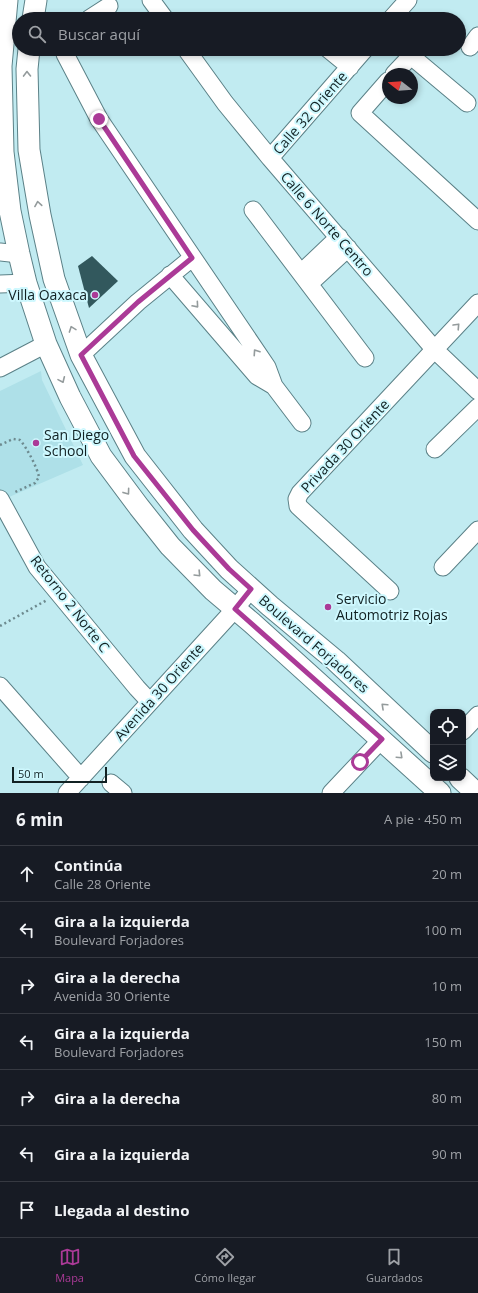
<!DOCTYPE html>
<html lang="es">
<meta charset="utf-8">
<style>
body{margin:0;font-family:"Open Sans",sans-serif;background:#242831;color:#f1f3f6}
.controls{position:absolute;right:12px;bottom:12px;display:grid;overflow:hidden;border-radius:8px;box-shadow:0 2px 6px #0003}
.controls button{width:36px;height:36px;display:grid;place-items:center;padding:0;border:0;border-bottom:1px solid #363941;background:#171b24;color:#f1f3f6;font:20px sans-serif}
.compass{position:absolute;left:382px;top:68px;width:36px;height:36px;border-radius:50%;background:#171b24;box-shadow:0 2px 6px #0003;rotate:287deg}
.scale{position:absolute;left:12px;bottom:10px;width:95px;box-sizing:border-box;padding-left:4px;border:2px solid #112123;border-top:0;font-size:11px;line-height:14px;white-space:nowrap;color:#112123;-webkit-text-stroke:3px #cef8fe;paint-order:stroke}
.stop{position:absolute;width:12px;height:12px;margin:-9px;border:3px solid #ab3a97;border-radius:50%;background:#fff}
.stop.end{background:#ab3a97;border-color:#fff;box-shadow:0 1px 4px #0008}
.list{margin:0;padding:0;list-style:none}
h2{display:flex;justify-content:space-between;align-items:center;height:52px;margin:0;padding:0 16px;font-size:17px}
h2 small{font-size:13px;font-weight:400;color:#9ea1a6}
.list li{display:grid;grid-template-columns:26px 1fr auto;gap:12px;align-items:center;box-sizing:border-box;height:56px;padding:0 16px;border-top:1px solid #363941}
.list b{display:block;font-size:15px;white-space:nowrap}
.list p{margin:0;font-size:13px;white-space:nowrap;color:#9ea1a6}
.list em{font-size:13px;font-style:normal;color:#9ea1a6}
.icon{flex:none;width:22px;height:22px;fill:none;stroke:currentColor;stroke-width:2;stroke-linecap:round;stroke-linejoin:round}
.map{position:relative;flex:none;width:478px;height:793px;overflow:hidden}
.search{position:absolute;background:#171b24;box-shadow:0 2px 6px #0003;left:12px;right:12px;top:12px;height:44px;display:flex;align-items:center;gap:10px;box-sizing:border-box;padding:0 14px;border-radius:22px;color:#9ea1a6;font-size:15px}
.sheet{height:444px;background:#171b24}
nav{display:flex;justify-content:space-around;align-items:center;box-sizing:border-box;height:56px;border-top:1px solid #363941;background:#171b24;font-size:11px;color:#9ea1a6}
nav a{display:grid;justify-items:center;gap:2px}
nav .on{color:#ab3a97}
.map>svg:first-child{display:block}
.built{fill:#aee0e8}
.building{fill:#32585d}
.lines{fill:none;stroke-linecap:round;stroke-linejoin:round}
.minor-casing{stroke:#5b8187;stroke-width:19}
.major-casing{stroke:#5b8187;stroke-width:23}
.path{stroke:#6d8a8f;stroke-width:2.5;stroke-dasharray:2 3;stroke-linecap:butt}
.minor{stroke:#fff;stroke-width:17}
.major{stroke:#fff;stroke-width:21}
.oneway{stroke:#949b9c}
.route{stroke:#ab3a97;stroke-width:5}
.poi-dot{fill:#ab3a97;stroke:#cef8fe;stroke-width:1.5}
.labels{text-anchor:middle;stroke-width:4;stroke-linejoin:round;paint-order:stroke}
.street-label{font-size:14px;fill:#112123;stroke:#cef8fe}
.poi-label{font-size:14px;fill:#112123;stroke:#cef8fe;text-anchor:start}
</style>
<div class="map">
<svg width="478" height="793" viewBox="0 0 478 793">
<rect width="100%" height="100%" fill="#c1ebf1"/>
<path class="built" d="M41,371L42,380L83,465L0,501V391Z"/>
<path class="building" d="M92,256L118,281L89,308L78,266Z"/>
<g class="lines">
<g class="minor-casing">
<path id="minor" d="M151,0L165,19
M89,19L109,6
M391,19L408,0
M470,47L478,36
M65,49V54L99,119L267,367L274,386L302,423
M186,49L225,103L270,158L435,350L478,391
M328,49L350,67
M394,74L411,56L467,103
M388,81L360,113L478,221
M270,158L365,49
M253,210L365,358
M0,252L19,254
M301,273L339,237
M170,275L257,376L274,386
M0,284L26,283
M309,284L348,248
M81,355L138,302L192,258
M0,368L46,344
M435,449L478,407
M0,499L37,567L137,688L150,702
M443,567L478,530
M390,591L298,506L297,499L300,493L478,303
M0,686L81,778
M463,731L478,715
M111,783L123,793
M67,793L235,609L251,589
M331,793L382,739"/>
</g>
<g class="major-casing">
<path id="major" d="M7,0L1,66L3,152L10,211L19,254L26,283L46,344L70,397L101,456L139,507L170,546L213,590L252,623L440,793
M33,19L36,0
M29,49L27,69L29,150L40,215L54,279L81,355L135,456L193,530L229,569L270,606L336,661L433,752
M460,778L476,793"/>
</g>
<path class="path" d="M0,445L13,439L20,440C27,448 37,467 39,477L35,483L13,493
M0,626L47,600"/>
<use href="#minor" class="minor"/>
<use href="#major" class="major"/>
</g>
<defs><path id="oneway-chevron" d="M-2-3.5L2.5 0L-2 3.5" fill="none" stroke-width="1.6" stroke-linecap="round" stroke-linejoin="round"/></defs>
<g class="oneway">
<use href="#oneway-chevron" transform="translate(27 74) rotate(-91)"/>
<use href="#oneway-chevron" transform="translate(38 204) rotate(-99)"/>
<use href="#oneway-chevron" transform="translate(196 305) rotate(49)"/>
<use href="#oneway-chevron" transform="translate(457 326) rotate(-47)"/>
<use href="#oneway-chevron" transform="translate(72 329) rotate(-110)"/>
<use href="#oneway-chevron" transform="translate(256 352) rotate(-124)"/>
<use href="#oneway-chevron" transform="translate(62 380) rotate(66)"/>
<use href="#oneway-chevron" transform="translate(127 492) rotate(54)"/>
<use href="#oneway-chevron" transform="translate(198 574) rotate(46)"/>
<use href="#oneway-chevron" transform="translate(384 706) rotate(-137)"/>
<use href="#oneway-chevron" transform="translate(400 756) rotate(43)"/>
</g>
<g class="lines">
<path class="route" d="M99,119L192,258L138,302L81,355L134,456L193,530L229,569L251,589L235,609L382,739L360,762"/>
</g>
<g class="poi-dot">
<circle cx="95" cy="295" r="4"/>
<circle cx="36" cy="443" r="4"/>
<circle cx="328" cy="607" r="4"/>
</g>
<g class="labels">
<g class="street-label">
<text transform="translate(310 113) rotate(-49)" y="5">Calle 32 Oriente</text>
<text transform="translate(327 224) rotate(49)" y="5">Calle 6 Norte Centro</text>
<text transform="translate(345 446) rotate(-47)" y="5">Privada 30 Oriente</text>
<text transform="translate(70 604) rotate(52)" y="5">Retorno 2 Norte C</text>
<text transform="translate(314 644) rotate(41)" y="5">Boulevard Forjadores</text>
<text transform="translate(159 692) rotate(-48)" y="5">Avenida 30 Oriente</text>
</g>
<g class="poi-label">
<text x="87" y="300" text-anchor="end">Villa Oaxaca</text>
<text x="44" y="440">San Diego<tspan x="44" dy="16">School</tspan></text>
<text x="336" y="604">Servicio<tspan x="336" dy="16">Automotriz Rojas</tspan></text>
</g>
</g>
</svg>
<div class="controls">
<button><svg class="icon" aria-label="locate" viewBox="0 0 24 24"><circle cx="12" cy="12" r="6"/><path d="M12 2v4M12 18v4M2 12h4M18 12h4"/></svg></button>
<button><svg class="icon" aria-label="layers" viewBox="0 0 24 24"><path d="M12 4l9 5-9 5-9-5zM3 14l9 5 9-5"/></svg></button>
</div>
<svg class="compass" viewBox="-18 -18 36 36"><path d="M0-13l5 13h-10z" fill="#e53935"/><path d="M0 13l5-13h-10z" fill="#9ea1a6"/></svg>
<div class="scale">50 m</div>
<div class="stop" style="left:360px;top:762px"></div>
<div class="stop end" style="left:99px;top:119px"></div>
<div class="search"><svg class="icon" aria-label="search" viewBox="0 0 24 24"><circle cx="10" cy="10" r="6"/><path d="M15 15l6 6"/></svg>Buscar aquí</div>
</div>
<section class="sheet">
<h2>6 min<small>A pie · 450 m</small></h2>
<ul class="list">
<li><svg class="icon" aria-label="ahead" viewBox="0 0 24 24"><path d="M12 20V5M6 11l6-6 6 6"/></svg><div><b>Continúa</b><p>Calle 28 Oriente</p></div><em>20 m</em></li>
<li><svg class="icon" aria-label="left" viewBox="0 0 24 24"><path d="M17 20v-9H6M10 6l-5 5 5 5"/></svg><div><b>Gira a la izquierda</b><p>Boulevard Forjadores</p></div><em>100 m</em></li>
<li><svg class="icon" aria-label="right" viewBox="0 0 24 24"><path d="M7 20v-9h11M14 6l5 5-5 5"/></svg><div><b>Gira a la derecha</b><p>Avenida 30 Oriente</p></div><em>10 m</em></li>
<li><svg class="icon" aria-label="left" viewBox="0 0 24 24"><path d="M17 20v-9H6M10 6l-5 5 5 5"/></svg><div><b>Gira a la izquierda</b><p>Boulevard Forjadores</p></div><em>150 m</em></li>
<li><svg class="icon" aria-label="right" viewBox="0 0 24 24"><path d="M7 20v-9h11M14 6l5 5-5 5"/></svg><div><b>Gira a la derecha</b></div><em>80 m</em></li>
<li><svg class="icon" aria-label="left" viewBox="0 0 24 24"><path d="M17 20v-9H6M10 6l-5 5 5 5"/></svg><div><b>Gira a la izquierda</b></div><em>90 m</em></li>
<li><svg class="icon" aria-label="arrive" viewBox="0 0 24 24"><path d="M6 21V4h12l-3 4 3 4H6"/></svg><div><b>Llegada al destino</b></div></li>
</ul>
</section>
<nav>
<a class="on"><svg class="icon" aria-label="map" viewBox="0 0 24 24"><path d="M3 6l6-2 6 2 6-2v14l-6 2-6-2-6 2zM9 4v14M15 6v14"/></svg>Mapa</a>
<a><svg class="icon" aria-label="directions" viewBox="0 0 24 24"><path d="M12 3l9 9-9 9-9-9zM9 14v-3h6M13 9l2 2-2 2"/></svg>Cómo llegar</a>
<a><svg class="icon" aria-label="saved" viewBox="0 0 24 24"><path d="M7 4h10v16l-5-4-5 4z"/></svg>Guardados</a>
</nav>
